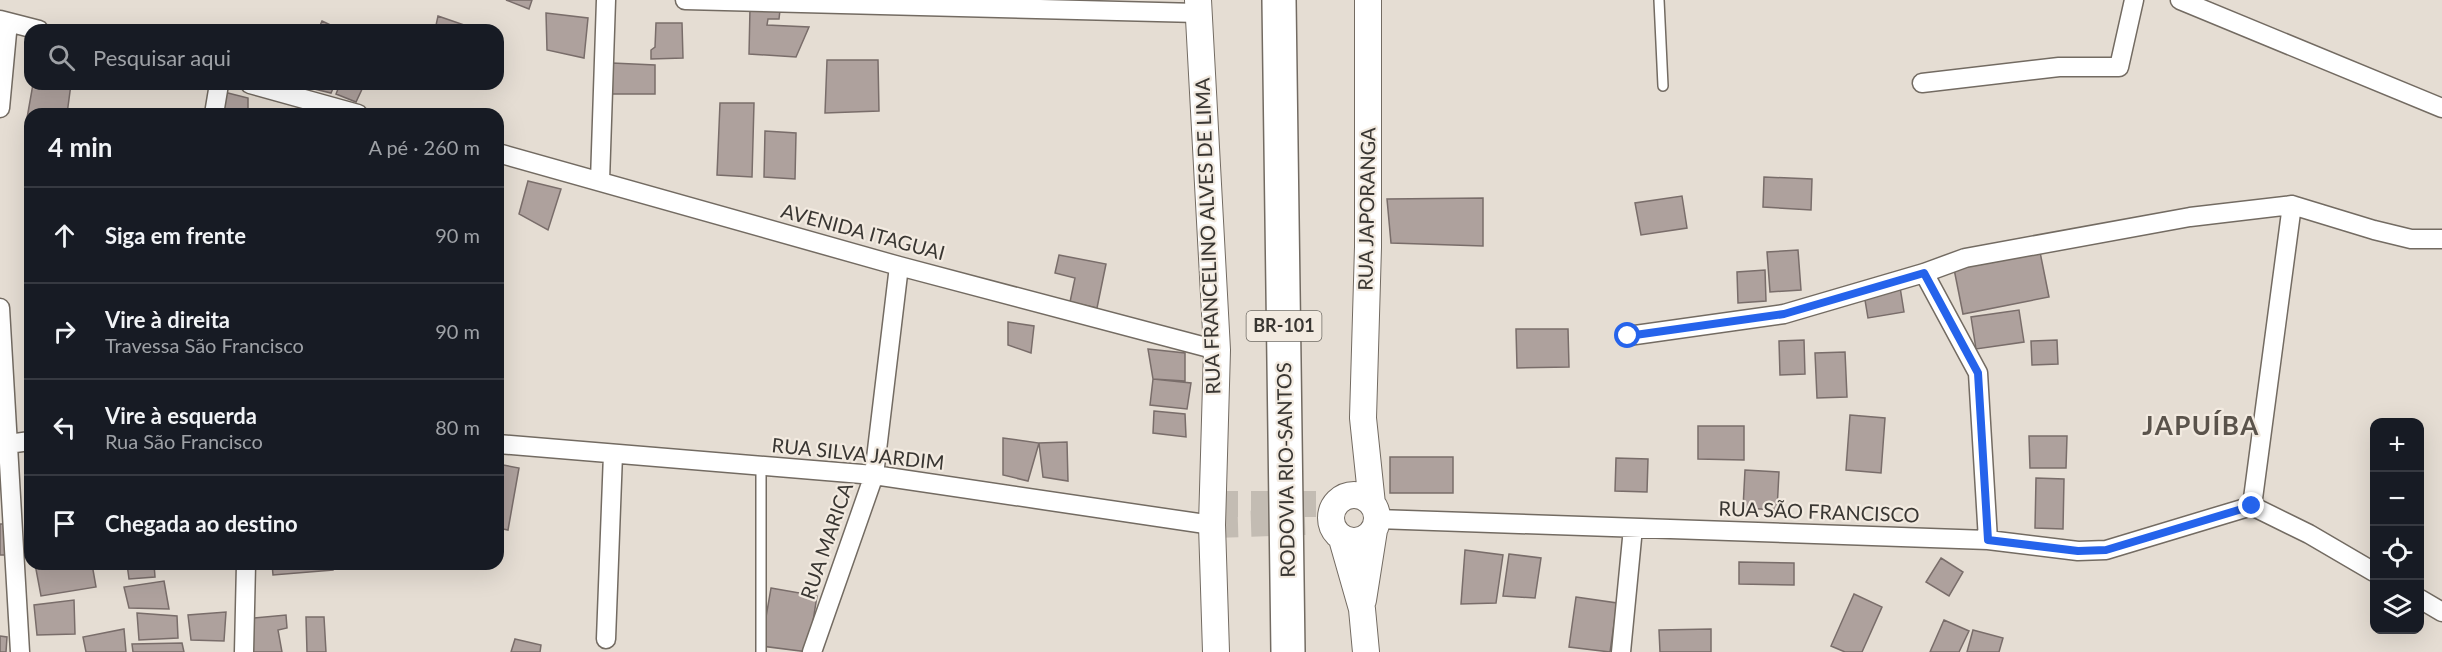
<!DOCTYPE html>
<html lang="pt">
<meta charset="utf-8">
<style>
body{margin:0;font-family:Lato,sans-serif;background:#20242c;color:#f1f3f6}
.controls{position:absolute;right:18px;bottom:18px;display:grid;overflow:hidden;border-radius:12px;box-shadow:0 6px 24px #0002}
.controls button{width:54px;height:54px;display:grid;place-items:center;padding:0;border:0;border-bottom:2px solid #363941;background:#171b24;color:#f1f3f6;font:30px sans-serif}
.stop{position:absolute;width:18px;height:18px;margin:-14px;border:4px solid #2563eb;border-radius:50%;background:#fff}
.stop.end{background:#2563eb;border-color:#fff;box-shadow:0 2px 6px #0008}
.list{margin:0;padding:0;list-style:none}
h2{display:flex;justify-content:space-between;align-items:center;height:78px;margin:0;padding:0 24px;font-size:26px}
h2 small{font-size:20px;font-weight:400;color:#9ea1a6}
.list li{display:grid;grid-template-columns:39px 1fr auto;gap:18px;align-items:center;box-sizing:border-box;height:96px;padding:0 24px;border-top:2px solid #363941}
.list b{display:block;font-size:22px;white-space:nowrap}
.list p{margin:0;font-size:20px;white-space:nowrap;color:#9ea1a6}
.list em{font-size:20px;font-style:normal;color:#9ea1a6}
.icon{flex:none;width:33px;height:33px;fill:none;stroke:currentColor;stroke-width:2;stroke-linecap:round;stroke-linejoin:round}
.map{position:relative;flex:none;width:2442px;height:652px;overflow:hidden}
.search{position:absolute;background:#171b24;box-shadow:0 6px 24px #0002;left:24px;top:24px;width:480px;height:66px;display:flex;align-items:center;gap:15px;box-sizing:border-box;padding:0 21px;border-radius:18px;color:#9ea1a6;font-size:22px}
.panel{position:absolute;background:#171b24;box-shadow:0 6px 24px #0002;left:24px;top:108px;width:480px;height:462px;border-radius:18px}
.map>svg:first-child{display:block}
.building{fill:#aea19d;stroke:#796d6a;stroke-width:1.5}
.lines{fill:none;stroke-linecap:round;stroke-linejoin:round}
.secondary-tunnel{stroke:#c3bcb3;stroke-width:26;stroke-dasharray:26 13;stroke-linecap:butt}
.lane-casing{stroke:#736b62;stroke-width:12}
.street-casing{stroke:#736b62;stroke-width:21}
.secondary-casing{stroke:#736b62;stroke-width:28}
.highway-casing{stroke:#736b62;stroke-width:36}
.lane{stroke:#fff;stroke-width:9}
.street{stroke:#fff;stroke-width:18}
.secondary{stroke:#fff;stroke-width:26}
.highway{stroke:#fff;stroke-width:33}
.route{stroke:#2563eb;stroke-width:8}
.labels{text-anchor:middle;stroke-width:4.5;stroke-linejoin:round;paint-order:stroke}
.shield{fill:#f2eae0;stroke:#706c66;stroke-width:1.5}
.shield-label{font-size:18px;font-weight:bold;fill:#393632}
.street-label{font-size:20px;fill:#393632;stroke:#f2eae0}
.district-label{font-size:26px;font-weight:bold;letter-spacing:1.5px;fill:#5a534b;stroke:#f2eae0}
</style>
<div class="map">
<svg width="2442" height="652" viewBox="0 0 2442 652">
<rect width="100%" height="100%" fill="#e5ddd3"/>
<path class="building" d="M506,0H532L529,9Z
M750,8L780,10L779,19H768L767,25L809,27L796,57L749,54Z
M546,13L588,18L584,58L547,50Z
M438,16L467,26L466,30H435Z
M322,21L341,30H318Z
M656,23H682L683,58L651,59V50L655,47Z
M827,60H878L879,111L825,113Z
M612,63L655,65V94H611Z
M33,84H71L67,114H30V118H27Z
M294,84H335L331,93Z
M340,84L364,85L356,102L336,94Z
M224,92L248,98V114H221Z
M720,103H754L752,177L717,175Z
M765,131L796,133L795,179L764,177Z
M1764,177L1812,179L1811,210L1763,207Z
M528,181L561,189L548,230L519,214Z
M1682,196L1687,228L1641,235L1635,203Z
M1483,198V246L1391,243L1387,199Z
M1798,250L1801,290L1770,292L1767,252Z
M2040,252L2049,297L1963,314L1954,269Z
M1059,255L1106,264L1097,308L1070,302L1075,278L1055,273Z
M1765,270L1766,301L1738,303L1737,272Z
M1900,287L1904,312L1868,318L1864,294Z
M2019,310L2024,342L1976,349L1971,317Z
M1008,322L1034,326L1031,353L1008,345Z
M1516,329H1568L1569,367L1517,368Z
M1804,340L1805,374L1780,375L1779,341Z
M2057,340L2058,364L2032,365L2031,341Z
M1148,349L1185,353V381L1153,379Z
M1845,352L1847,397L1817,398L1815,353Z
M1153,379L1191,383L1187,409L1150,405Z
M1154,411L1185,414L1186,437L1153,433Z
M1850,415L1885,418L1881,473L1846,470Z
M1698,426H1744V460L1698,459Z
M2029,436H2067L2066,468H2030Z
M1003,438L1039,443L1028,481L1003,475Z
M1067,442L1068,481L1043,477L1039,443Z
M1390,457H1453V493H1390Z
M1616,458L1648,459L1647,492L1615,491Z
M498,464L519,468L508,530L498,528Z
M1745,470L1779,472L1777,510L1743,508Z
M2036,478L2064,479L2063,529L2035,528Z
M0,524H10L11,555H0Z
M1465,550L1503,555L1496,603L1461,604Z
M1509,554L1541,558L1535,598L1503,596Z
M1941,558L1963,572L1949,596L1926,582Z
M1739,562L1794,563V585L1739,584Z
M35,564H92L96,587L41,596Z
M127,564H154L155,577L129,579Z
M272,564H333V570L273,575Z
M164,581L169,609L129,608L124,587Z
M771,588L817,596L808,652L761,646Z
M1854,594L1882,607L1862,652H1845L1831,646Z
M1576,597L1617,603L1610,652L1569,647Z
M74,600L75,634L37,635L34,605Z
M226,612L224,641L191,640L188,615Z
M137,613L177,616L178,638L139,640Z
M286,615L287,628L278,630L282,652H253L254,618Z
M306,617H324L326,652H307Z
M1944,620L1969,631L1959,652H1930Z
M124,629L126,652H86L83,637Z
M1711,629V652H1660L1659,630Z
M1973,630L2003,638L1999,652H1967Z
M0,636L7,637L6,652H0Z
M515,639L541,645L540,652H511Z
M182,643L184,652H133L132,644Z"/>
<g class="lines">
<path class="secondary-tunnel" d="M1212,504H1335
M1212,525L1305,522"/>
<g class="lane-casing">
<path id="lane" d="M1659,0L1663,86
M761,652V466"/>
</g>
<g class="street-casing">
<path id="street" d="M685,0L1198,13
M2180,0L2442,108
M0,20L39,30
M1922,83L2059,67H2119L2134,0
M250,84L358,114
M0,108L8,22
M214,114L219,84
M498,153L899,266L1217,350
M600,181L606,0
M1924,273L1978,373L1988,540
M0,308L20,652
M1628,336L1784,314L1924,273L1965,258L2190,217L2292,205L2374,230L2411,239H2442
M498,444L874,475L1212,525
M0,445L30,441
M2252,506L2292,205
M2252,506L2309,534L2374,572
M1377,519L1988,540L2078,551L2106,550L2252,506
M2420,599L2442,612
M606,639L613,454
M244,652L246,564
M812,652L874,475L899,266
M1621,652L1633,528"/>
</g>
<g class="secondary-casing">
<path id="secondary" d="M1198,0L1217,350L1212,525L1216,652
M1368,0V247L1363,418L1372,504
M1331 518a23 23 0 1 1 46 0a23 23 0 1 1-46 0Z
M1342,539L1362,609L1366,652
M1363,600L1374,530"/>
</g>
<g class="highway-casing">
<path id="highway" d="M1279,0L1288,652"/>
</g>
<use href="#lane" class="lane"/>
<use href="#street" class="street"/>
<use href="#secondary" class="secondary"/>
<use href="#highway" class="highway"/>
</g>
<g class="lines">
<path class="route" d="M1628,336L1784,314L1924,273L1978,373L1988,540L2078,551L2106,550L2252,506"/>
</g>
<g class="labels">
<rect class="shield" x="1246.5" y="311" width="75" height="30" rx="4.5"/>
<g class="shield-label">
<text x="1284" y="332">BR-101</text>
</g>
<g class="street-label">
<text transform="translate(1367 209) rotate(-89)" y="7">RUA JAPORANGA</text>
<text transform="translate(863 232) rotate(15)" y="7">AVENIDA ITAGUAI</text>
<text transform="translate(1208 236) rotate(-92)" y="7">RUA FRANCELINO ALVES DE LIMA</text>
<text transform="translate(858 454) rotate(6)" y="7">RUA SILVA JARDIM</text>
<text transform="translate(1286 470) rotate(-91)" y="7">RODOVIA RIO-SANTOS</text>
<text transform="translate(1819 512) rotate(2)" y="7">RUA SÃO FRANCISCO</text>
<text transform="translate(827 541) rotate(-71)" y="7">RUA MARICA</text>
</g>
<g class="district-label">
<text x="2201" y="435">JAPUÍBA</text>
</g>
</g>
</svg>
<div class="controls">
<button>+</button>
<button>−</button>
<button><svg class="icon" aria-label="locate" viewBox="0 0 24 24"><circle cx="12" cy="12" r="6"/><path d="M12 2v4M12 18v4M2 12h4M18 12h4"/></svg></button>
<button><svg class="icon" aria-label="layers" viewBox="0 0 24 24"><path d="M12 4l9 5-9 5-9-5zM3 14l9 5 9-5"/></svg></button>
</div>
<div class="stop" style="left:1628px;top:336px"></div>
<div class="stop end" style="left:2252px;top:506px"></div>
<div class="search"><svg class="icon" aria-label="search" viewBox="0 0 24 24"><circle cx="10" cy="10" r="6"/><path d="M15 15l6 6"/></svg>Pesquisar aqui</div>
<section class="panel">
<h2>4 min<small>A pé · 260 m</small></h2>
<ul class="list">
<li><svg class="icon" aria-label="ahead" viewBox="0 0 24 24"><path d="M12 20V5M6 11l6-6 6 6"/></svg><div><b>Siga em frente</b></div><em>90 m</em></li>
<li><svg class="icon" aria-label="right" viewBox="0 0 24 24"><path d="M7 20v-9h11M14 6l5 5-5 5"/></svg><div><b>Vire à direita</b><p>Travessa São Francisco</p></div><em>90 m</em></li>
<li><svg class="icon" aria-label="left" viewBox="0 0 24 24"><path d="M17 20v-9H6M10 6l-5 5 5 5"/></svg><div><b>Vire à esquerda</b><p>Rua São Francisco</p></div><em>80 m</em></li>
<li><svg class="icon" aria-label="arrive" viewBox="0 0 24 24"><path d="M6 21V4h12l-3 4 3 4H6"/></svg><div><b>Chegada ao destino</b></div></li>
</ul>
</section>
</div>
